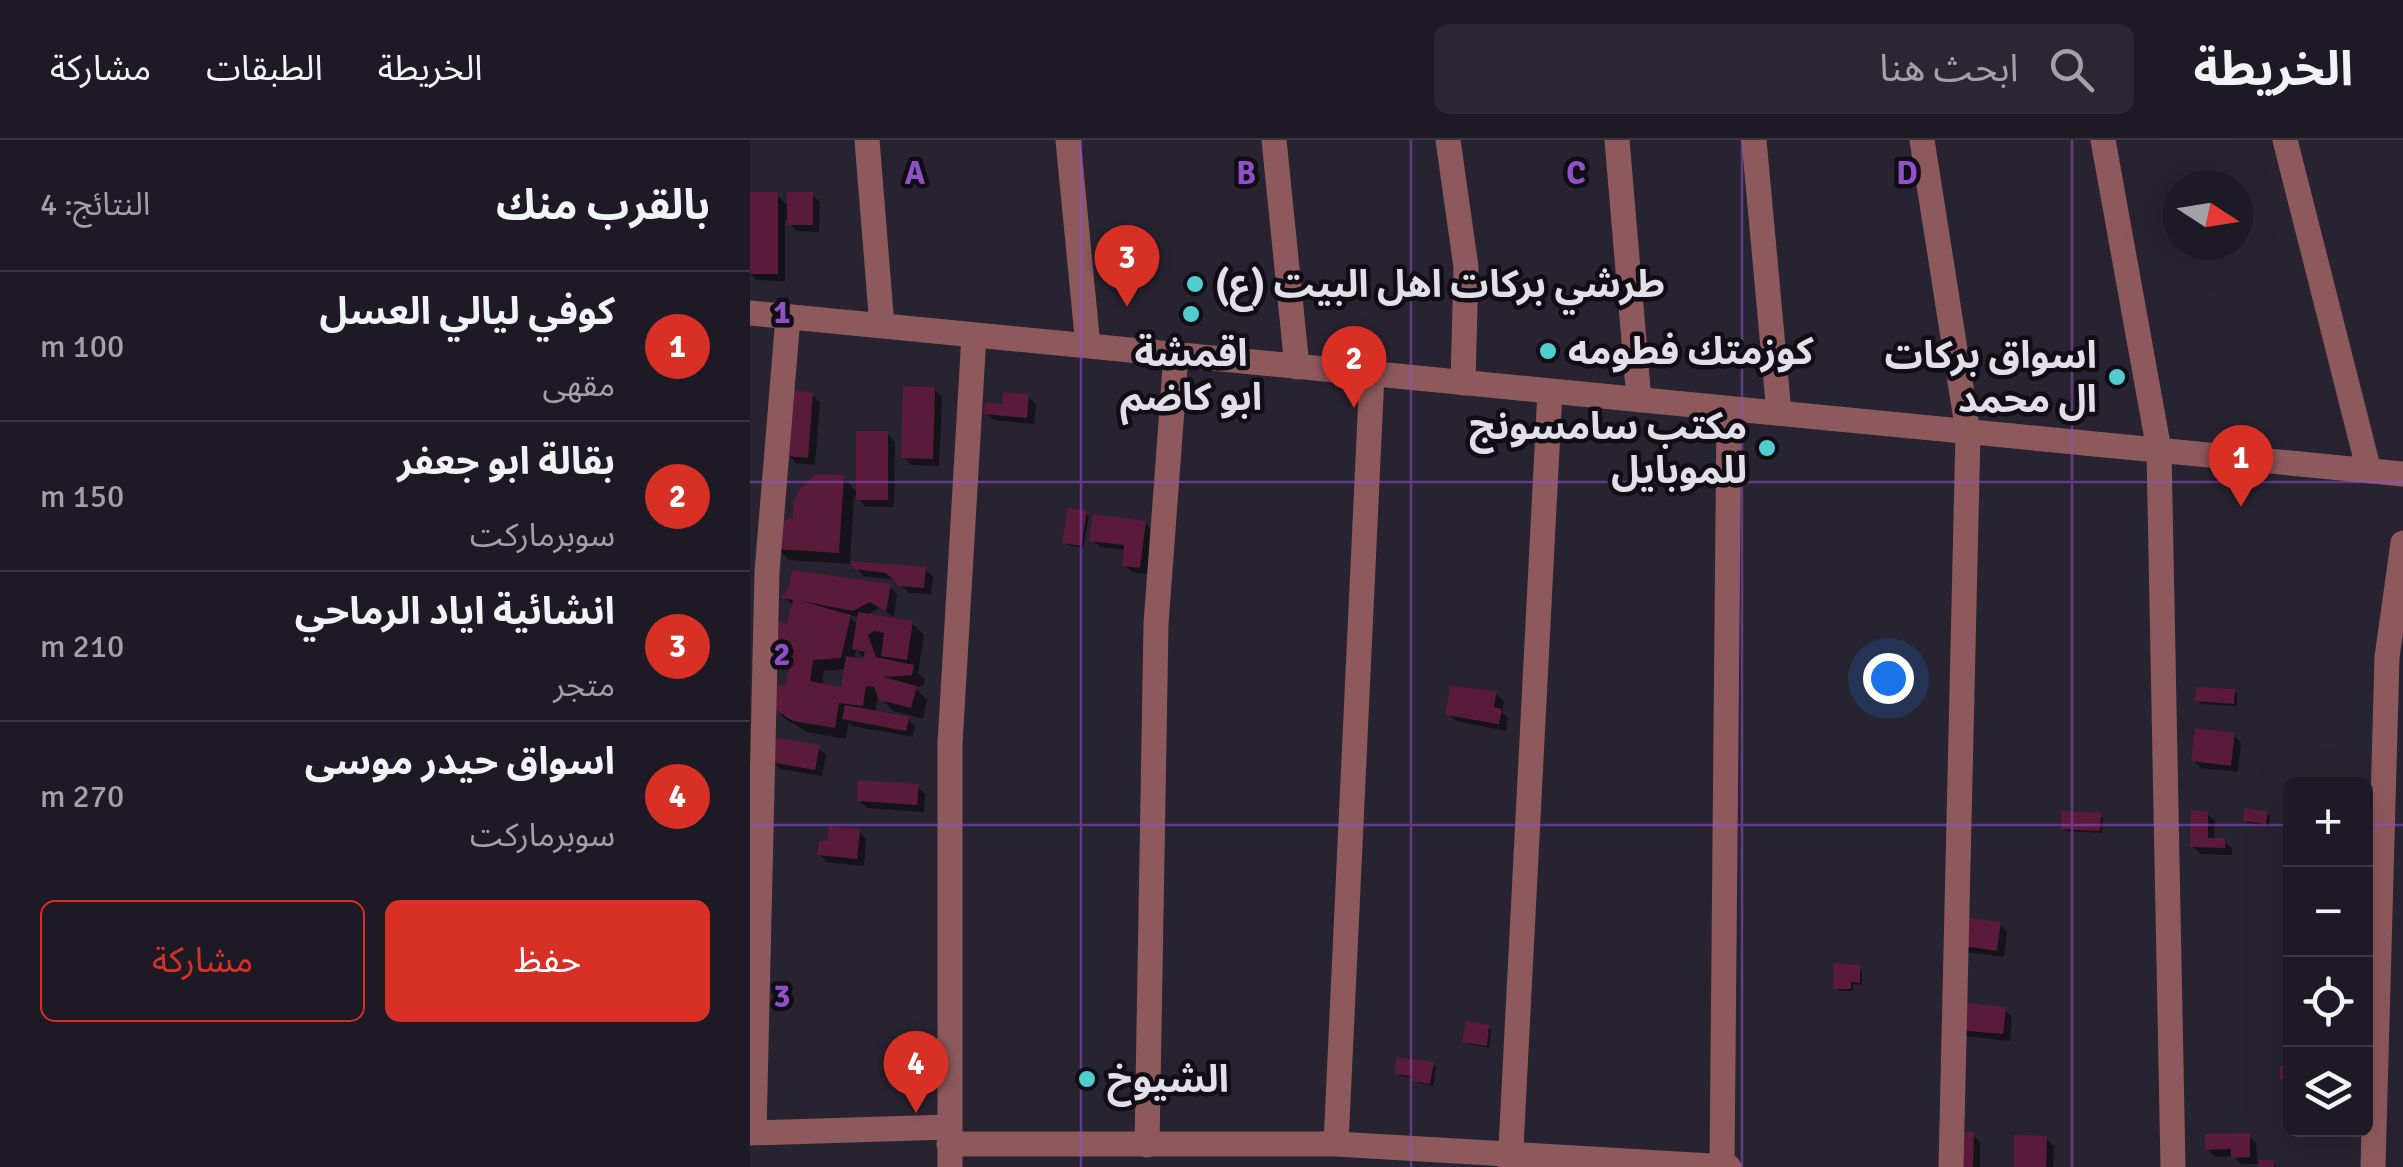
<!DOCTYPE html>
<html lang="ar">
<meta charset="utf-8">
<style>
body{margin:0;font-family:Signika,"Noto Sans Arabic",sans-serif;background:#2b2732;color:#f1f3f6;direction:rtl}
.controls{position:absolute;right:30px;bottom:30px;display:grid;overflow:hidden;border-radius:15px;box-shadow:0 10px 40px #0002}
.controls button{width:90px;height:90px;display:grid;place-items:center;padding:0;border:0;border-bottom:2px solid #3c3842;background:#1e1a25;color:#f1f3f6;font:50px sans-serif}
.compass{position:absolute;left:1413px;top:30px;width:90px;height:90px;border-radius:50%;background:#1e1a25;box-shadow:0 10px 40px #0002;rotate:102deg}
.you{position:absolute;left:1138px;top:538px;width:35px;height:35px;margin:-25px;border:8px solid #fff;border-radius:50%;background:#1a73e8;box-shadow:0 0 0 15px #1a73e833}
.badge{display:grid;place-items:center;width:65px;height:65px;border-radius:50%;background:#d93025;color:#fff;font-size:32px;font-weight:700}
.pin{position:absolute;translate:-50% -82px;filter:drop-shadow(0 2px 5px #0008)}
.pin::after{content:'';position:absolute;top:52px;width:35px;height:30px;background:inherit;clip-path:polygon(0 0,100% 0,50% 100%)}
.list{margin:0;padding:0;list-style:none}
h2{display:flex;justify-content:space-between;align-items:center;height:130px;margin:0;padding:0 40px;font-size:42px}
h2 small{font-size:32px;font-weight:400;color:#a1a1a7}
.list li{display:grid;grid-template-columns:65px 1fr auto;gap:30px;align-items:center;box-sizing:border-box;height:150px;padding:0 40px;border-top:2px solid #3c3842}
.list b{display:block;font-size:38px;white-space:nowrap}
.list p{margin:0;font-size:32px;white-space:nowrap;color:#a1a1a7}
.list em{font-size:32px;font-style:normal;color:#a1a1a7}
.actions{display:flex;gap:20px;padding:30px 40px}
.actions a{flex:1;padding:22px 0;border:2px solid #d93025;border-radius:15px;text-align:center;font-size:35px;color:#d93025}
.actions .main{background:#d93025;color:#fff}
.icon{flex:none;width:55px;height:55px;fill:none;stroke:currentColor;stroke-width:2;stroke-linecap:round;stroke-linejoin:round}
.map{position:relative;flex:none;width:1653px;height:1027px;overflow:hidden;direction:ltr}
header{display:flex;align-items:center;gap:60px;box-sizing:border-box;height:140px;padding:0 50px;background:#1e1a25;border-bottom:2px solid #3c3842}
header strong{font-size:48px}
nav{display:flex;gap:55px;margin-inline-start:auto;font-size:35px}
.search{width:700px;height:90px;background:#2b2732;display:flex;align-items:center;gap:25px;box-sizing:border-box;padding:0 35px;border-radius:15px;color:#a1a1a7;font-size:38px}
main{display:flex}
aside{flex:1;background:#1e1a25}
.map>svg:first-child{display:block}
.shadow{fill:#0007;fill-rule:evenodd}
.building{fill:#591b39}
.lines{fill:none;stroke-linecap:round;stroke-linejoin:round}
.street{stroke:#8e595c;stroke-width:25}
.grid{fill:none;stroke:#9050c7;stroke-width:2.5;stroke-opacity:0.55}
.poi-dot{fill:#52cdce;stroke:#100e14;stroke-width:4}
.labels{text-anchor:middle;stroke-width:9;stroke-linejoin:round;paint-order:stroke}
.poi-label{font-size:38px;font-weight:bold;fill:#e2dfe8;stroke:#100e14;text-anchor:start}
.grid-label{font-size:32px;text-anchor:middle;font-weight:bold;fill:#9050c7;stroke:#100e14;stroke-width:9;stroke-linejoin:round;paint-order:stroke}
</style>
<header>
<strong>الخريطة</strong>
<div class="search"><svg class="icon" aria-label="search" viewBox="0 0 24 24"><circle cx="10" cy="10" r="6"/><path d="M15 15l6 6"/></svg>ابحث هنا</div>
<nav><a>الخريطة</a><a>الطبقات</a><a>مشاركة</a></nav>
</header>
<main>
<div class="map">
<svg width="1653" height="1027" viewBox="0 0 1653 1027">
<rect width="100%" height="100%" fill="#282331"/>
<path class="shadow" d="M0,54L27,55L39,67L62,55L70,62L69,92L47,91L35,79V141L7,140L0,134Z
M184,249L192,257L189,326L161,325L153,317Z
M62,255L70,263L65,325L46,323L38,315Z
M278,257L286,264L284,284L244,280L236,273Z
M137,294L145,302L144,367H116L104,355L100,424L39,420L27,408L45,379L93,338L108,353Z
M336,373L339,376L333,408L318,405L315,402Z
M395,383L402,391L397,434L382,432L374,425L376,410L350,407L342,400Z
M106,428L175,429L183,437L181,454L159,453L146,440L114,436Z
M140,447L147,454L144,477L129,468L115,476L162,483L174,495L168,533L175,539L173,546L164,547L177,560L173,579L143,571L128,555L125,573L158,579L165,587L163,597L102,586L99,582L96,599L57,592L34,578L22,565L37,547L44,517L36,515L24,503L39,487L44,465L34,458ZM98,475L110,477L109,486ZM106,510L120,523L104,520ZM96,529L93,550L72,546L74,531Z
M1484,551L1487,554V566L1451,564L1448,561Z
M746,554L754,561L752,572L758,578L756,591L706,581L698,574Z
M1484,595L1491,603L1488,632L1451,628L1443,620Z
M68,608L76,615L72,636L30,629L23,621Z
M168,647L175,654L174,672L117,668L109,660Z
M1517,673L1520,676L1519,686L1498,683L1495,680Z
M1457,674L1465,681L1464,701H1474L1482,708V715L1450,714L1442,706Z
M1350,675L1353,679L1352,693L1316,691L1313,688Z
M109,691L116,699L114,726L77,722L70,715Z
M1250,784L1257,792L1254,817L1217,812L1210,804Z
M1109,828L1112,831V845L1103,844V851H1089L1086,848Z
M1255,870L1262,877L1260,901L1216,896L1208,889Z
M738,887L741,890L739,908L718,904L715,901Z
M683,924L686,927L683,946L668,943L665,938L650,936L647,933Z
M1223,995L1230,1002V1027H1203Z
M1499,996L1506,1003L1507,1022L1523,1023L1526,1027H1511V1024H1491L1483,1016L1465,1017L1457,1009Z
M1296,999L1304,1006L1303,1027H1266Z"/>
<path class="building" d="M0,52H28V134H0Z
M37,52H63V85H37Z
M153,246L185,247L183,319L151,318Z
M41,250L63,253L58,318L35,316Z
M253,252L279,254L277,278L234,274L235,262L253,264Z
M106,291H138V360H106Z
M66,334L94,335L89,413L25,409L26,385L43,377V363L50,349Z
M318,368L337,371L331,406L312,403Z
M343,374L396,381L390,428L372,426L374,405L339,401Z
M100,421L176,427L174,448L149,446L136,433L104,429Z
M42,430L141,444L136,472L120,462L103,471L51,461L101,475L91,518L63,520L60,541L91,547L96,516L113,519L115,512L102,509L108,472L163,481L157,520L131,516L134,493L124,491L118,495L126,517L164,525L162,535L133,537L167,546L161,568L129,560L124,547L116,546L113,566L89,563L85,588L43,581L19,566L18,546L35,545L44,510L22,504L27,482L37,484L43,460L30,458L39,448Z
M700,546L747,551L744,567L752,569L749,584L695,575Z
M1446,547L1485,549L1484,564L1445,561Z
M95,565L159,577L156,591L92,579Z
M1445,588L1485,593L1481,626L1441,621Z
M24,597L70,605L65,630L20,622Z
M108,640L169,644L167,665L107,661Z
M1495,668L1518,671L1516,684L1493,681Z
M1441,670L1458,671V698H1475V708L1440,707Z
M1311,671L1351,673L1350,691L1311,689Z
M79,686L110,689L107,719L67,715L69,701H77Z
M1211,777L1251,782L1247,811L1207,805Z
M1083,823L1110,825V843L1101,842V849H1083Z
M1208,862L1256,867L1253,894L1206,890Z
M716,881L739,885L737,906L712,902Z
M647,917L684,922L680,944L662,941V936L644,934Z
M1530,926H1540V940L1530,939Z
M1202,992H1224L1223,1027H1201Z
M1500,993V1017L1481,1018V1009L1455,1010V994Z
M1264,995L1297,996L1296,1027H1264Z
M1509,1020H1524V1027H1508Z"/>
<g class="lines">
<path class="street" d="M117,0L132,186
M318,0L338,206
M524,0L547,227
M698,0L716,127L713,243
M867,0L889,260
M1004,0L1029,273
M1172,0L1218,292L1201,1027
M1353,0L1409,310L1423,1027
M1535,0L1619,331
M0,173L1653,334
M0,993L199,987
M4,993L17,432L38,177
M199,1004H586L979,1027
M586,1004L622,234
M397,1005L406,484L426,215
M200,1027V604L224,195
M760,1027L800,251
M972,1027L979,269
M1623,1027L1637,517L1653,403"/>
</g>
<path class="grid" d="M331,0V1027M661,0V1027M992,0V1027M1322,0V1027M0,342H1653M0,685H1540M1616,685H1653"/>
<g class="poi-dot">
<circle cx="445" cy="144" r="10"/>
<circle cx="441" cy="174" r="10"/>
<circle cx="798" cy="211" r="10"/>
<circle cx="1367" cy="237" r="10"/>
<circle cx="1017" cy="308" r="10"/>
<circle cx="337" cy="939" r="10"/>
</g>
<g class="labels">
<g class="poi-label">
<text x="465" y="157">طرشي بركات اهل البيت (ع)</text>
<text x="818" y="224">كوزمتك فطومه</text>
<text x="441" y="226" text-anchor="middle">اقمشة<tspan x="441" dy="44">ابو كاضم</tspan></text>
<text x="1347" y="228" text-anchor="end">اسواق بركات<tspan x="1347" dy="44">ال محمد</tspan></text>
<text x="997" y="299" text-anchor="end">مكتب سامسونج<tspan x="997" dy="44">للموبايل</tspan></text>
<text x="357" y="952">الشيوخ</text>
</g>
</g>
<g class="grid-label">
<text x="165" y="44">A</text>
<text x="496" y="44">B</text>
<text x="826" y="44">C</text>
<text x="1157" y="44">D</text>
<text x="32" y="183">1</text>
<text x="32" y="525">2</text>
<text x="32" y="867">3</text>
</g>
</svg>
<div class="controls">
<button>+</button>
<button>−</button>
<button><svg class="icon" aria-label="locate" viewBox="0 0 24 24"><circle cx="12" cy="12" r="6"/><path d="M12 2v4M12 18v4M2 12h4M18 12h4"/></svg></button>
<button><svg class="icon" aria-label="layers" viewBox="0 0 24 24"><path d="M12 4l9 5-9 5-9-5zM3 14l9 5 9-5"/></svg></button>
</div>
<svg class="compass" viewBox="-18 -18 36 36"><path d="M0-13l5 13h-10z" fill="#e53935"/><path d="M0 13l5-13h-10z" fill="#a1a1a7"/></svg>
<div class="you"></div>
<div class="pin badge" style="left:1491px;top:367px">1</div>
<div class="pin badge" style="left:604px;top:268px">2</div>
<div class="pin badge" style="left:377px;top:167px">3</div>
<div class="pin badge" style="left:166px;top:973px">4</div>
</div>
<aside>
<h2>بالقرب منك<small>النتائج: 4</small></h2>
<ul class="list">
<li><span class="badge">1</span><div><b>كوفي ليالي العسل</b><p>مقهى</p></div><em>100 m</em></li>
<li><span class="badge">2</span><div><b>بقالة ابو جعفر</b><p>سوبرماركت</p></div><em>150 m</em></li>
<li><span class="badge">3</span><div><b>انشائية اياد الرماحي</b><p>متجر</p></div><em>210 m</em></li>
<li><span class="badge">4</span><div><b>اسواق حيدر موسى</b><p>سوبرماركت</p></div><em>270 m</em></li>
</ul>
<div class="actions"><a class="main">حفظ</a><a>مشاركة</a></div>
</aside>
</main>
